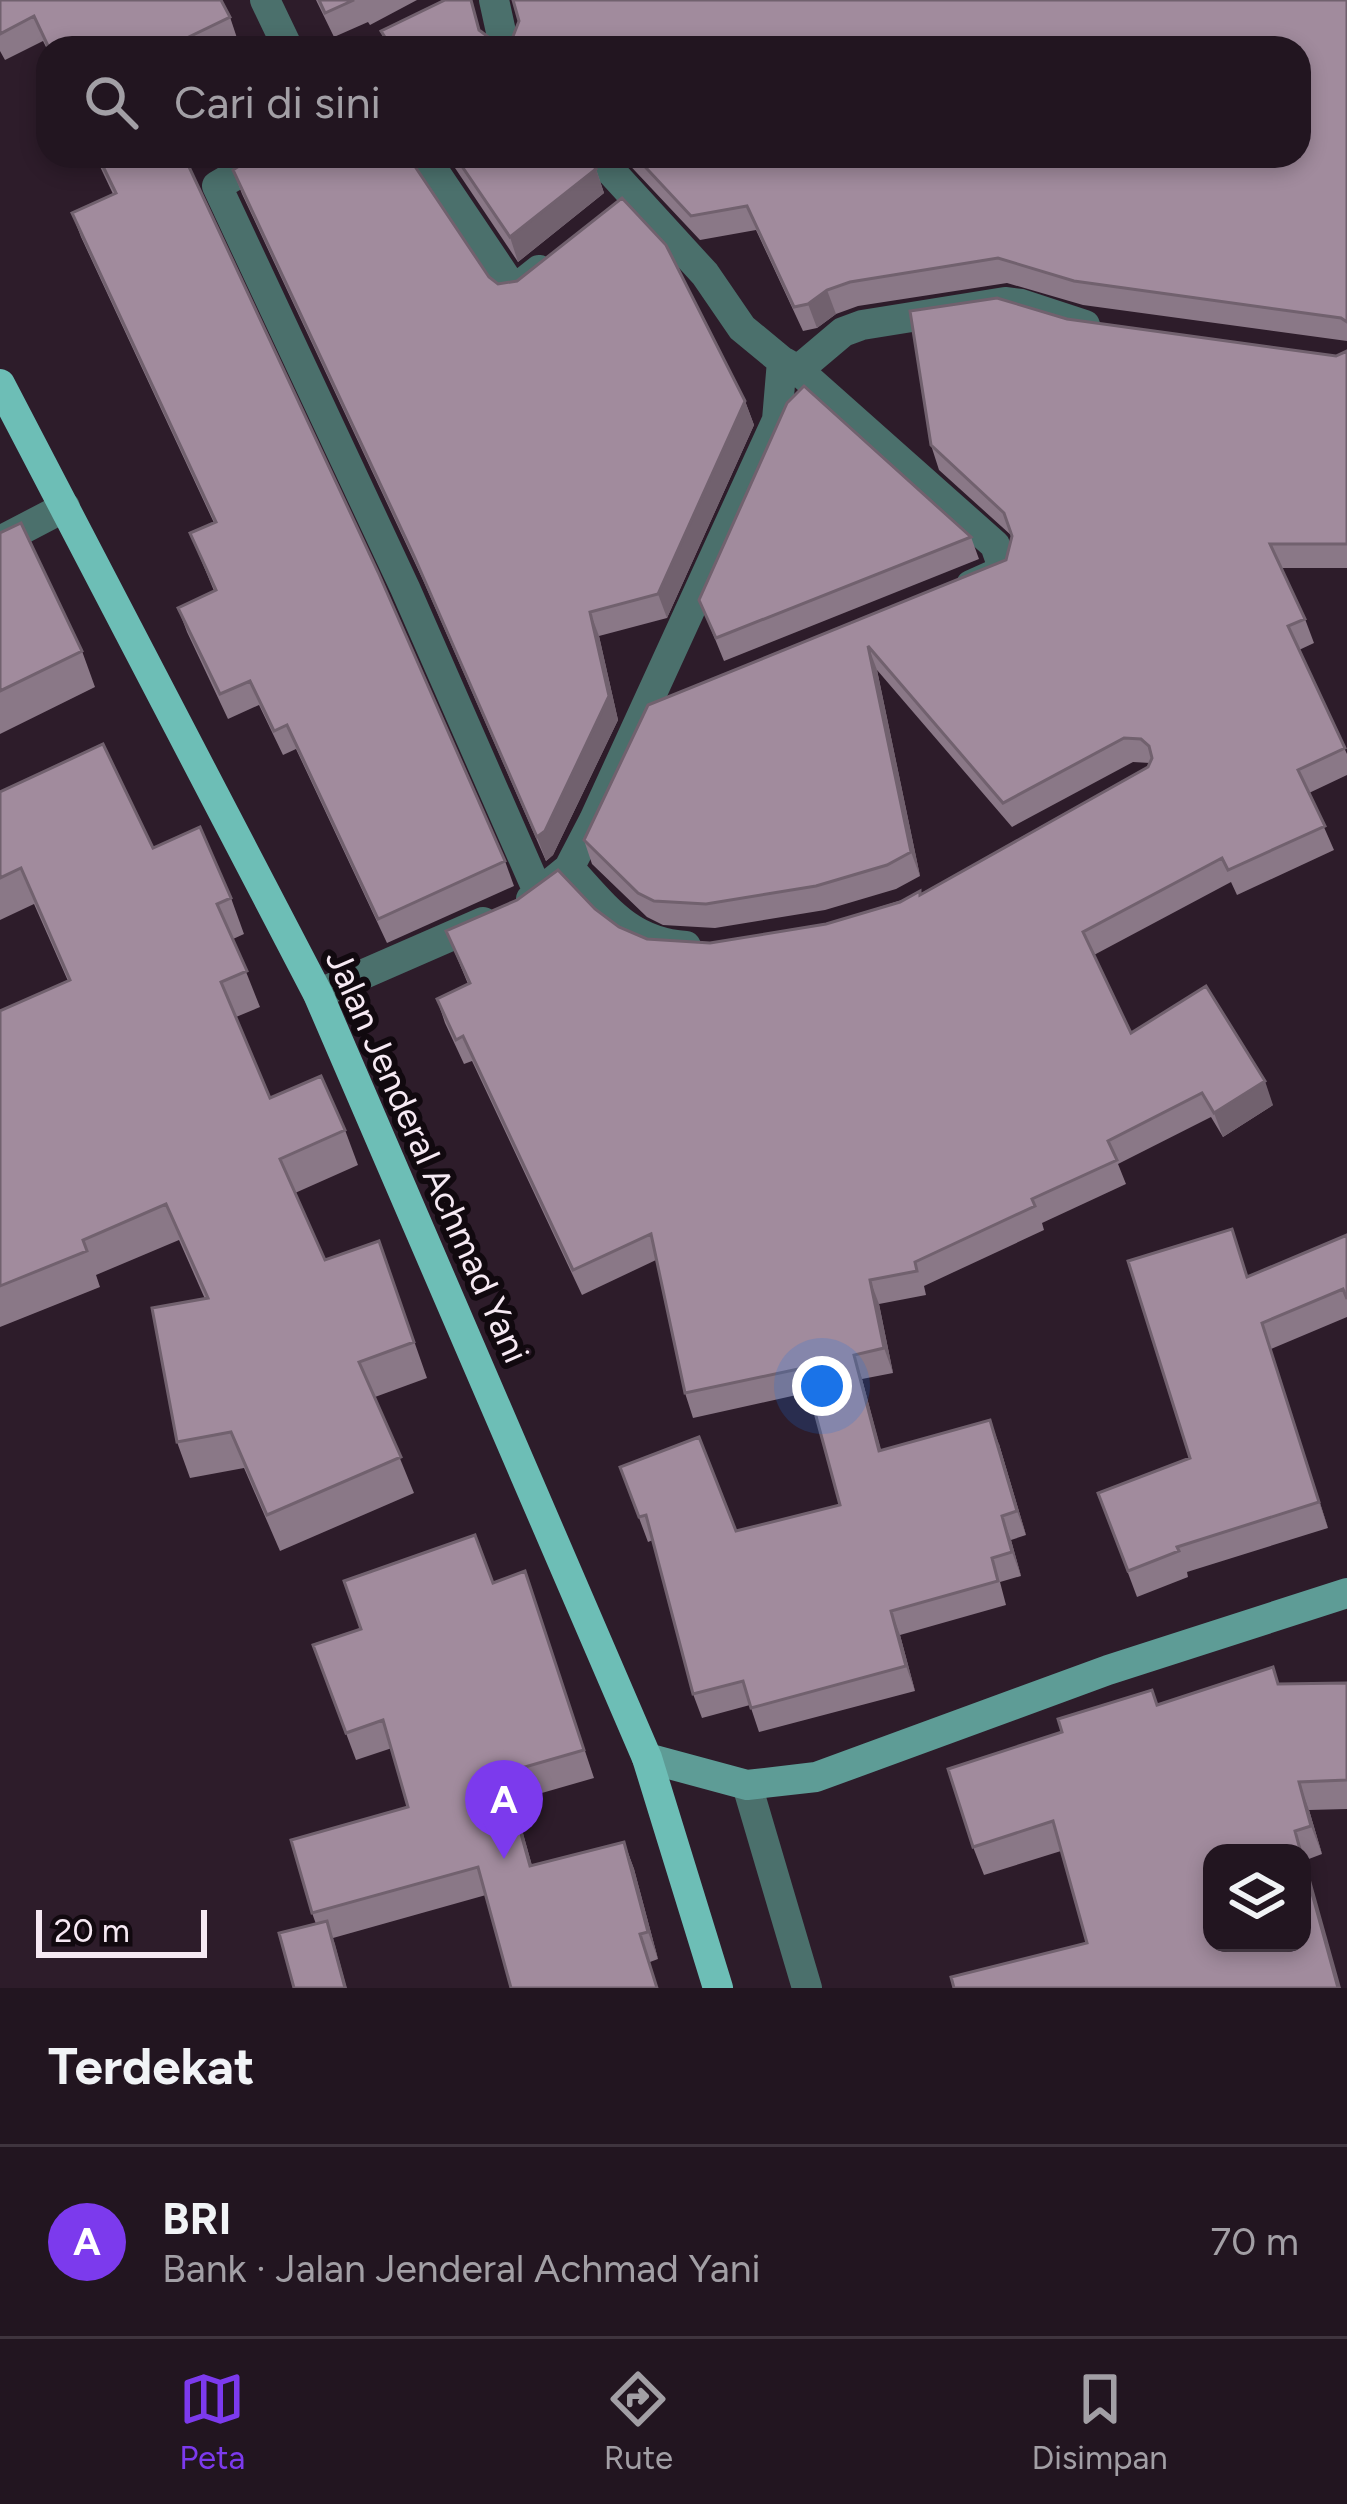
<!DOCTYPE html>
<html lang="id">
<meta charset="utf-8">
<style>
body{margin:0;font-family:Figtree,sans-serif;background:#2a1e29;color:#f1f3f6}
.controls{position:absolute;right:36px;bottom:36px;display:grid;overflow:hidden;border-radius:24px;box-shadow:0 6px 18px #0003}
.controls button{width:108px;height:108px;display:grid;place-items:center;padding:0;border:0;border-bottom:3px solid #3f343e;background:#221520;color:#f1f3f6;font:60px sans-serif}
.scale{position:absolute;left:36px;bottom:30px;width:171px;box-sizing:border-box;padding-left:12px;border:6px solid #f6e9f3;border-top:0;font-size:33px;line-height:42px;white-space:nowrap;color:#f6e9f3;-webkit-text-stroke:9px #11090f;paint-order:stroke}
.you{position:absolute;left:822px;top:1386px;width:42px;height:42px;margin:-30px;border:9px solid #fff;border-radius:50%;background:#1a73e8;box-shadow:0 0 0 18px #1a73e833}
.badge{display:grid;place-items:center;width:78px;height:78px;border-radius:50%;background:#7c3aed;color:#fff;font-size:39px;font-weight:700}
.pin{position:absolute;translate:-50% -99px;filter:drop-shadow(0 3px 6px #0008)}
.pin::after{content:'';position:absolute;top:63px;width:42px;height:36px;background:inherit;clip-path:polygon(0 0,100% 0,50% 100%)}
.list{margin:0;padding:0;list-style:none}
h2{display:flex;justify-content:space-between;align-items:center;height:156px;margin:0;padding:0 48px;font-size:51px}
h2 small{font-size:39px;font-weight:400;color:#a29fa5}
.list li{display:grid;grid-template-columns:78px 1fr auto;gap:36px;align-items:center;box-sizing:border-box;height:192px;padding:0 48px;border-top:3px solid #3f343e}
.list b{display:block;font-size:45px;white-space:nowrap}
.list p{margin:0;font-size:39px;white-space:nowrap;color:#a29fa5}
.list em{font-size:39px;font-style:normal;color:#a29fa5}
.icon{flex:none;width:66px;height:66px;fill:none;stroke:currentColor;stroke-width:2;stroke-linecap:round;stroke-linejoin:round}
.map{position:relative;flex:none;width:1347px;height:1988px;overflow:hidden}
.search{position:absolute;background:#221520;box-shadow:0 6px 18px #0003;left:36px;right:36px;top:36px;height:132px;display:flex;align-items:center;gap:30px;box-sizing:border-box;padding:0 42px;border-radius:36px;color:#a29fa5;font-size:45px}
.sheet{height:348px;background:#221520}
nav{display:flex;justify-content:space-around;align-items:center;box-sizing:border-box;height:168px;border-top:3px solid #3f343e;background:#221520;font-size:33px;color:#a29fa5}
nav a{display:grid;justify-items:center;gap:6px}
nav .on{color:#7c3aed}
.map>svg:first-child{display:block}
.lines{fill:none;stroke-linecap:round;stroke-linejoin:round}
.minor{stroke:#4b706c;stroke-width:30}
.secondary{stroke:#5e9c96;stroke-width:30}
.primary{stroke:#6dbeb6;stroke-width:30}
.wall{fill:#8a7887}
.shaded-wall{fill:#71616e}
.building{fill:#a18b9d;stroke:#71616e;stroke-width:3}
.labels{text-anchor:middle;stroke-width:12;stroke-linejoin:round;paint-order:stroke}
.street-label{font-size:36px;fill:#f6e9f3;stroke:#11090f}
</style>
<div class="map">
<svg width="1347" height="1988" viewBox="0 0 1347 1988">
<rect width="100%" height="100%" fill="#2d1c2a"/>
<g class="lines">
<path class="minor" d="M265,0L288,48
M494,0L503,41L509,48
M268,156L217,186L405,588L539,894
M424,156L514,290L539,270
M784,362L798,370L843,332L862,325L1005,302L1021,304L1085,325
M798,370L995,545L1002,565L1000,572L971,585
M0,541L65,507
M569,868C606,908 629,942 686,946
M531,899L569,868L594,820L777,420L782,361L742,328L705,274L597,156
M318,994L483,922
M747,1785L807,1988"/>
<path class="secondary" d="M647,1758L747,1785L816,1777L1108,1670L1347,1593"/>
<path class="primary" d="M0,384L318,994L647,1758L718,1988"/>
</g>
<path class="wall" d="M0,0L230,17L238,41L224,48H48V51L43,41L5,60L0,51Z
M316,0H417L370,25L368,22L334,37Z
M1347,0V341L1083,305L1007,283L858,306L836,314L817,328L803,331L756,230L700,240L621,156H1299V48H387L381,31L482,32L495,42L512,39L519,21Z
M95,156H184L505,861L514,886L387,943L296,749L283,755L259,705L228,719L187,632L178,608L214,591L190,533L214,523L81,237L72,213L113,194Z
M447,156H586L596,169L604,193L518,262Z
M233,170L489,277L498,284L745,401L754,425L667,618L599,636L618,720L553,855L546,861L423,580L242,194Z
M1067,319L1336,356L1347,351V568H1281L1305,619L1314,643L1299,650L1347,754V775L1309,793L1334,850L1237,895L1231,882L1094,955L1131,1033L1273,1105L1223,1137L1211,1117L1118,1164L1126,1184L1042,1223L1044,1230L924,1286L926,1295L879,1304L893,1373L862,1379L881,1451L999,1444L1026,1535L1011,1540L1021,1576L1000,1582L1006,1605L900,1635L915,1691L759,1732L750,1705L702,1718L693,1694L653,1540L648,1542L620,1467L736,1531L840,1505L810,1392L693,1418L685,1393L656,1260L582,1295L472,1061L464,1064L445,1023L437,999L468,984L446,931L595,909L619,927L647,939L710,943L826,924L921,894L1148,767L1150,763L1133,762L1012,827L877,670L920,876L896,889L825,910L715,928L663,925L647,917L592,864L584,840L648,705L1006,560L1012,536L939,470L931,445Z
M0,533L82,651L95,687L0,734Z
M971,537L979,559L724,661L699,600Z
M0,792L153,848L231,898L244,934L233,939L260,1007L236,1017L270,1098L345,1130L358,1165L295,1193L325,1260L379,1241L427,1378L375,1397L414,1493L280,1551L244,1468L190,1478L177,1442L205,1299L179,1240L96,1275L100,1287L0,1327V1011L68,981L34,904L0,920Z
M1347,1235V1317L1271,1349L1328,1528L1187,1572L1188,1577L1137,1597L1098,1493L1190,1458L1248,1277Z
M525,1571L594,1778L514,1801L532,1866L624,1842L634,1869L658,1959L650,1962L486,1895L333,1938L316,1924L312,1913L408,1807L392,1748L356,1760L313,1645Z
M1347,1683V1809L1309,1810L1322,1854L1087,1943L1061,1851L984,1875L973,1847L1062,1732L1158,1705L1279,1684Z"/>
<path class="shaded-wall" d="M596,169L604,193L518,262L510,237Z
M827,290L836,314L817,328L808,304Z
M745,401L754,425L667,618L658,594Z
M590,612L599,636L618,720L553,855L546,861L537,837Z
M868,646L877,670L920,876L911,852Z
M1265,1081L1273,1105L1223,1137L1214,1113Z
M870,1280L879,1304L893,1373L884,1348Z
M1262,1323L1271,1349L1328,1528L1319,1502Z
M854,1355L862,1379L888,1475L879,1451Z
M990,1420L999,1444L1026,1535L1017,1511Z
M1002,1516L1011,1540L1021,1576L1012,1552Z
M891,1611L900,1635L915,1691L906,1666Z
M504,1773L514,1801L540,1894L530,1866Z
M1299,1782L1309,1810L1322,1854L1311,1826Z
M1295,1831L1305,1859L1341,1988H1338Z
M624,1842L634,1869L658,1959L648,1932Z
M327,1921L335,1944L347,1988H345Z"/>
<path class="building" d="M0,0H221L230,17L166,48H49L34,16L0,34Z
M319,0H354L325,13Z
M445,0H471L479,30L495,42L512,39L519,21L513,0H1347V322L1341,318L1074,281L998,258L850,282L827,290L808,304L794,307L747,206L691,216L635,156H1299V48H392L381,31Z
M98,156H184L378,572L505,861L378,919L287,725L274,731L250,681L220,694L178,608L216,590L190,533L216,522L72,213L116,193Z
M254,156H408L489,277L498,284L517,281L622,198L666,245L745,401L658,594L590,612L609,696L545,831L537,837L414,556L233,170Z
M455,156H586L596,169L510,237Z
M997,298L1067,319L1336,356L1347,351V544H1270L1305,619L1288,626L1345,748L1298,770L1325,826L1228,870L1222,858L1083,932L1131,1033L1206,986L1265,1081L1214,1113L1202,1093L1108,1141L1117,1160L1032,1199L1035,1206L915,1262L917,1271L870,1280L884,1348L854,1355L879,1451L990,1420L1017,1511L1002,1516L1012,1552L992,1558L998,1581L891,1611L906,1666L751,1708L743,1681L693,1694L646,1515L639,1517L620,1467L699,1437L736,1531L840,1505L803,1368L685,1393L651,1234L573,1270L463,1036L456,1040L437,999L470,983L446,931L517,900L558,870L595,909L619,927L647,939L710,943L826,924L900,902L920,891V895L1148,767L1152,758L1149,746L1141,739L1124,738L1003,803L868,646L911,852L887,865L816,886L706,904L654,901L638,893L584,840L648,705L1006,560L1012,536L1004,513L931,445L910,311Z
M804,386L971,537L716,638L699,600L787,403Z
M21,523L82,651L0,691V533Z
M103,744L153,848L200,827L231,898L217,904L247,971L221,982L270,1098L321,1076L345,1130L280,1159L325,1260L379,1241L414,1342L359,1362L401,1457L267,1515L231,1432L177,1442L152,1308L208,1298L166,1204L83,1240L87,1251L0,1286V1011L70,980L21,868L0,878V792Z
M1232,1229L1247,1277L1347,1235V1299L1343,1289L1262,1323L1319,1502L1177,1547L1179,1551L1128,1571L1098,1493L1190,1458L1128,1261Z
M475,1535L493,1583L525,1571L584,1750L504,1773L530,1866L624,1842L648,1932L640,1934L657,1988H511L478,1867L312,1913L291,1840L408,1807L383,1720L346,1733L313,1645L361,1629L344,1581Z
M1273,1667L1278,1684L1347,1683V1780L1299,1782L1311,1826L1295,1831L1301,1853H1212V1943H1302V1857L1338,1988H954L951,1977L1087,1943L1053,1821L973,1847L948,1769L1062,1732L1058,1719L1152,1690L1157,1705Z
M327,1921L345,1988H294L279,1933Z"/>
<g class="labels">
<g class="street-label">
<text transform="translate(428 1156) rotate(66)" y="13">Jalan Jenderal Achmad Yani</text>
</g>
</g>
</svg>
<div class="controls">
<button><svg class="icon" aria-label="layers" viewBox="0 0 24 24"><path d="M12 4l9 5-9 5-9-5zM3 14l9 5 9-5"/></svg></button>
</div>
<div class="scale">20 m</div>
<div class="you"></div>
<div class="pin badge" style="left:504px;top:1859px">A</div>
<div class="search"><svg class="icon" aria-label="search" viewBox="0 0 24 24"><circle cx="10" cy="10" r="6"/><path d="M15 15l6 6"/></svg>Cari di sini</div>
</div>
<section class="sheet">
<h2>Terdekat<small></small></h2>
<ul class="list">
<li><span class="badge">A</span><div><b>BRI</b><p>Bank · Jalan Jenderal Achmad Yani</p></div><em>70 m</em></li>
</ul>
</section>
<nav>
<a class="on"><svg class="icon" aria-label="map" viewBox="0 0 24 24"><path d="M3 6l6-2 6 2 6-2v14l-6 2-6-2-6 2zM9 4v14M15 6v14"/></svg>Peta</a>
<a><svg class="icon" aria-label="directions" viewBox="0 0 24 24"><path d="M12 3l9 9-9 9-9-9zM9 14v-3h6M13 9l2 2-2 2"/></svg>Rute</a>
<a><svg class="icon" aria-label="saved" viewBox="0 0 24 24"><path d="M7 4h10v16l-5-4-5 4z"/></svg>Disimpan</a>
</nav>
